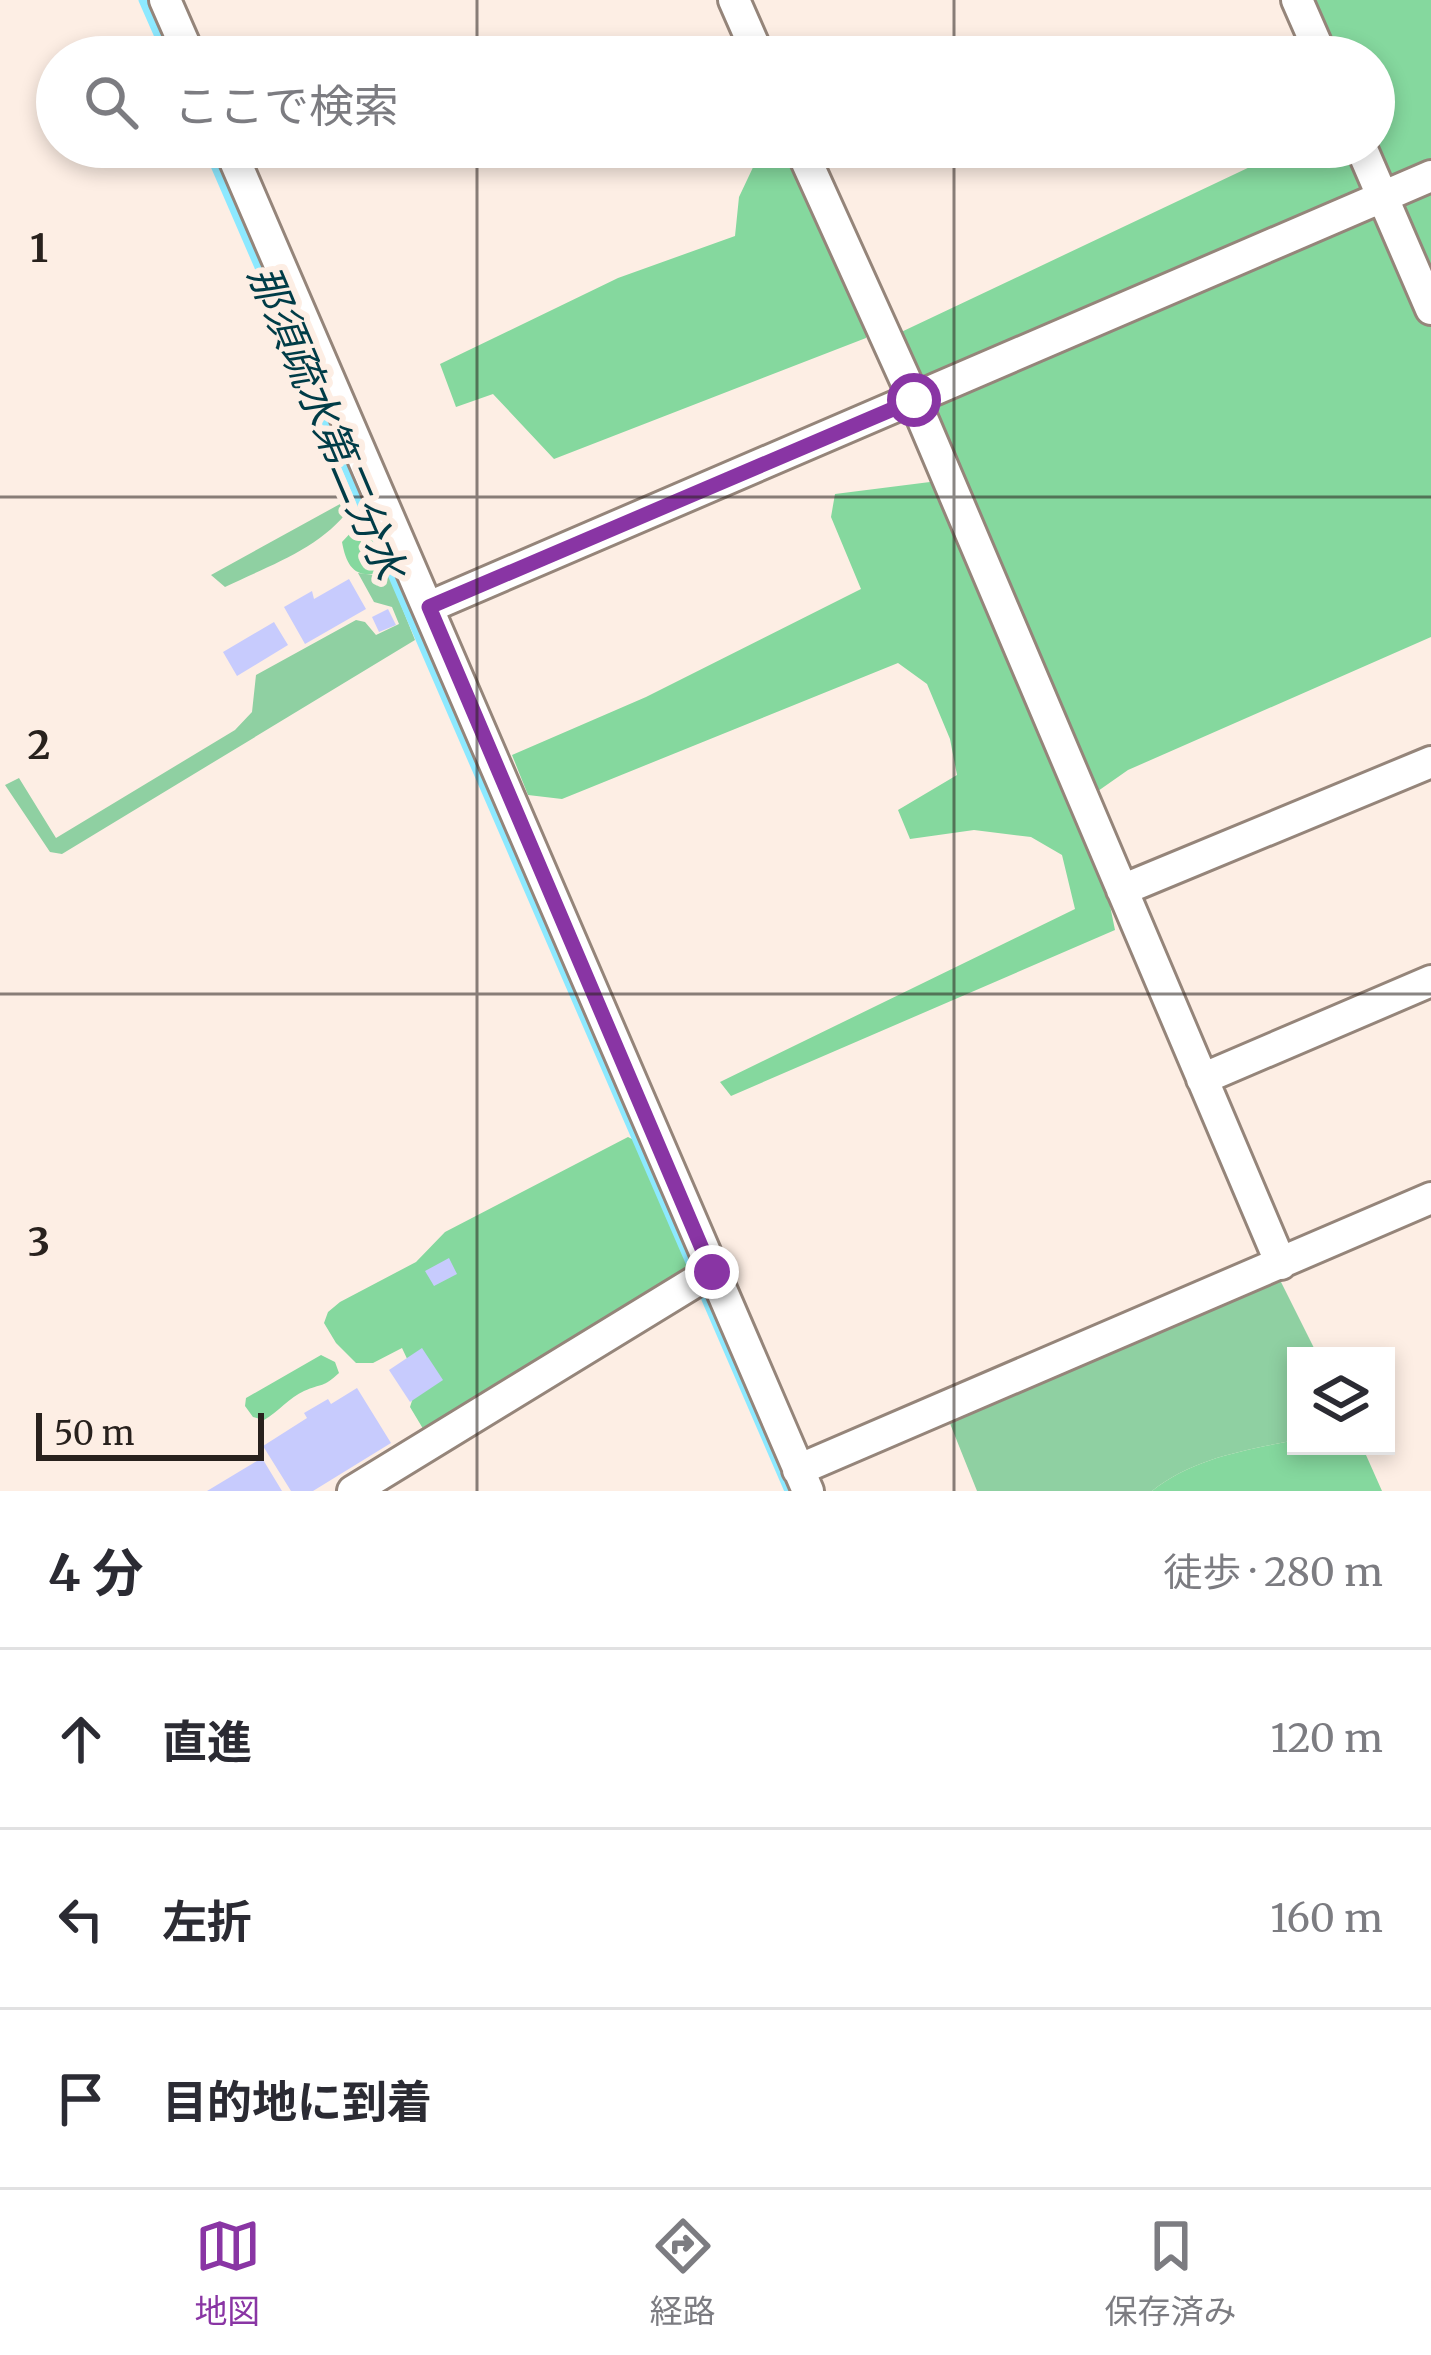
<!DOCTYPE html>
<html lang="ja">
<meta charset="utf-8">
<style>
body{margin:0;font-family:Merriweather,"Noto Sans JP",serif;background:#f2f2f3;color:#2b2b33}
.controls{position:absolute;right:36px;bottom:36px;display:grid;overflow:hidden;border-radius:0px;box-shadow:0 6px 18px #0003}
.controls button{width:108px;height:108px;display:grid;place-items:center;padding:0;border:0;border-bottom:3px solid #e1e1e2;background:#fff;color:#2b2b33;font:60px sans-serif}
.scale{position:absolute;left:36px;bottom:30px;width:228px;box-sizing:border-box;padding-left:12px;border:6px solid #28211d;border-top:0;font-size:33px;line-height:42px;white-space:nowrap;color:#28211d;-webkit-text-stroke:9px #fdeee4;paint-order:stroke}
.stop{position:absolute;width:36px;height:36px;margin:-27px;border:9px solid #8935a4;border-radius:50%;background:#fff}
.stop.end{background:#8935a4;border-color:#fff;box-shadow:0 3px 12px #0008}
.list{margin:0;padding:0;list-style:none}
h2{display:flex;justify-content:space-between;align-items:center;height:156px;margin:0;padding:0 48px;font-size:51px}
h2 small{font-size:39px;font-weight:400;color:#7c7c81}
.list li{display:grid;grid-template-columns:78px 1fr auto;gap:36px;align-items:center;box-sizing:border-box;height:180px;padding:0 48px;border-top:3px solid #e1e1e2}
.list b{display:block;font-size:45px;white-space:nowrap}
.list em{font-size:39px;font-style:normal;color:#7c7c81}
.icon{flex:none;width:66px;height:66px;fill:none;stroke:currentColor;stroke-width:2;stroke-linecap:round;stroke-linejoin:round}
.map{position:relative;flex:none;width:1431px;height:1491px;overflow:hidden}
.search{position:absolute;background:#fff;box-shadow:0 6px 18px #0003;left:36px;right:36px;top:36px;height:132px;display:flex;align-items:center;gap:30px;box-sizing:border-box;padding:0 42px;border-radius:66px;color:#7c7c81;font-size:45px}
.sheet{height:696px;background:#fff}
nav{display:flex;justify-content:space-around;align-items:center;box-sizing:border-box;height:168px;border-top:3px solid #e1e1e2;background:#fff;font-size:33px;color:#7c7c81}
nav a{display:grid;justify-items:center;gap:6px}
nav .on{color:#8935a4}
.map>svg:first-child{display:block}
.green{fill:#8fd0a2}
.forest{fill:#85d89e}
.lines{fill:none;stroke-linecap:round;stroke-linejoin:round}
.stream{stroke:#8de9ff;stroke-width:9}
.building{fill:#c7cbfd}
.minor-casing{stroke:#95857a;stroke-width:36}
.minor{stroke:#fff;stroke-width:30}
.route{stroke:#8935a4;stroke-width:15}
.grid{fill:none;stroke:#28211d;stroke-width:3;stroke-opacity:0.55}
.labels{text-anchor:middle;stroke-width:12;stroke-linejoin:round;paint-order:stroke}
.water-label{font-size:42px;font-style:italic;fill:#003c47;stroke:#fdeee4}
.grid-label{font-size:39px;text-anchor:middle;font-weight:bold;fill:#28211d;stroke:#fdeee4;stroke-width:12;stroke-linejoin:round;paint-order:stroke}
</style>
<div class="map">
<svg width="1431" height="1491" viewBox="0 0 1431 1491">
<rect width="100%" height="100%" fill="#fdeee4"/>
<path class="green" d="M344,492L350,508C322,548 268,566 225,587L211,575L340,504Z
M387,570L415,640L62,854L50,852L5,785L19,778L56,838L235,730L252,712L256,675L356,620L365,622L376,635L399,624L392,607L374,602L358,573L374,575Z
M1277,1274L1318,1356H1296V1440C1246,1450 1193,1458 1152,1491H977L947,1416Z"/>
<path class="forest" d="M1307,0H1431V637L1128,770L1078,805L1101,862L1115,930L731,1096L720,1082L1075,909L1062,855L1031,837L974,830L910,839L898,810L957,775L950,739L927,684L898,663L562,799L528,795L512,755L646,697L861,589L831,517L835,494L930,482L952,471L897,334L1292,147H1374V57H1331Z
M784,147L867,319L866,338L554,459L493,394L456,407L440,364L618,278L735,236L739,197L756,161Z
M365,523C381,533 390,551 387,570C358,581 347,570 342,542L356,527Z
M628,1137L646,1146L697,1264L425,1432L410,1407L418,1382L402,1348L373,1363H356L336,1343L324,1323L328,1312L340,1302L416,1262L445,1232Z
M321,1355L335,1362L339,1373C323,1388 322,1383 304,1391C290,1397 278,1412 264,1420L253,1417L245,1406L246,1398Z
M1296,1440V1446H1362L1382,1491H1152C1193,1458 1246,1450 1296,1440Z"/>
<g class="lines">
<path class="stream" d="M143,0L168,57
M207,147L789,1491"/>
</g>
<path class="building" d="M349,579L366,609L305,644L284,607L312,591L314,599Z
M388,609L396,625L379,632L372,617Z
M274,622L288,645L237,676L223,652Z
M449,1258L457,1274L434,1286L425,1271Z
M422,1348L443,1380L410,1402L389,1370Z
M357,1388L391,1443L313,1491H291L263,1446L307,1418L304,1413L328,1399L331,1404Z
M262,1458L282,1491H207Z"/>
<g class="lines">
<g class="minor-casing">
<path id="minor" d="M165,0L190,57
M734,0L759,57
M1297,0L1322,57
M229,147L808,1491
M800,147L914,399L1281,1264
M1361,147L1431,309
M429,607L1431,176
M1122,890L1431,762
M1202,1079L1431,981
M798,1470L1431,1198
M353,1491L711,1272"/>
</g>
<use href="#minor" class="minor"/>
</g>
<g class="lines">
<path class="route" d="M712,1272L429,607L914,400"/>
</g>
<path class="grid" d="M477,0V57M954,0V57M477,147V1491M954,147V1491M0,497H1431M0,994H1431"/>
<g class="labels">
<g class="water-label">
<text transform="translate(327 422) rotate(67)" y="15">那須疏水第二分水</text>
</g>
</g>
<g class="grid-label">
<text x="39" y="262">1</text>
<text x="39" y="759">2</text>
<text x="39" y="1256">3</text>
</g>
</svg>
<div class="controls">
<button><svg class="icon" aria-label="layers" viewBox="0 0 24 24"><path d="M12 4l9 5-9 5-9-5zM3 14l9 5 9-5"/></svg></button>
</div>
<div class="scale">50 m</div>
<div class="stop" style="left:914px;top:400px"></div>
<div class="stop end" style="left:712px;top:1272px"></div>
<div class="search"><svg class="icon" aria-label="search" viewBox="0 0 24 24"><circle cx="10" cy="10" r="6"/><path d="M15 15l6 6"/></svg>ここで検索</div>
</div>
<section class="sheet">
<h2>4 分<small>徒歩 · 280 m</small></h2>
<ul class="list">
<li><svg class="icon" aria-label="ahead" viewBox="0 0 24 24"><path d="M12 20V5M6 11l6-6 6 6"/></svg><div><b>直進</b></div><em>120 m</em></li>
<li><svg class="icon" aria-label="left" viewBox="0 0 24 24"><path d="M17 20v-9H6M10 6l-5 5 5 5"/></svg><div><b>左折</b></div><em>160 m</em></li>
<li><svg class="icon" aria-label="arrive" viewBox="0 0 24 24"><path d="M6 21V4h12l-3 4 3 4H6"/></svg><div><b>目的地に到着</b></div></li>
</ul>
</section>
<nav>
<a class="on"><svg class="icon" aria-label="map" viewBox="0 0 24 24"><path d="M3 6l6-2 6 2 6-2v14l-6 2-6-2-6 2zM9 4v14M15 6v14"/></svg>地図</a>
<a><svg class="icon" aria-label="directions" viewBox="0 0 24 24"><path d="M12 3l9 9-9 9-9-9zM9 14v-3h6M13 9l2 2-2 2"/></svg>経路</a>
<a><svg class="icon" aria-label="saved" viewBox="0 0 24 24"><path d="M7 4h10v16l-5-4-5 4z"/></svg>保存済み</a>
</nav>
